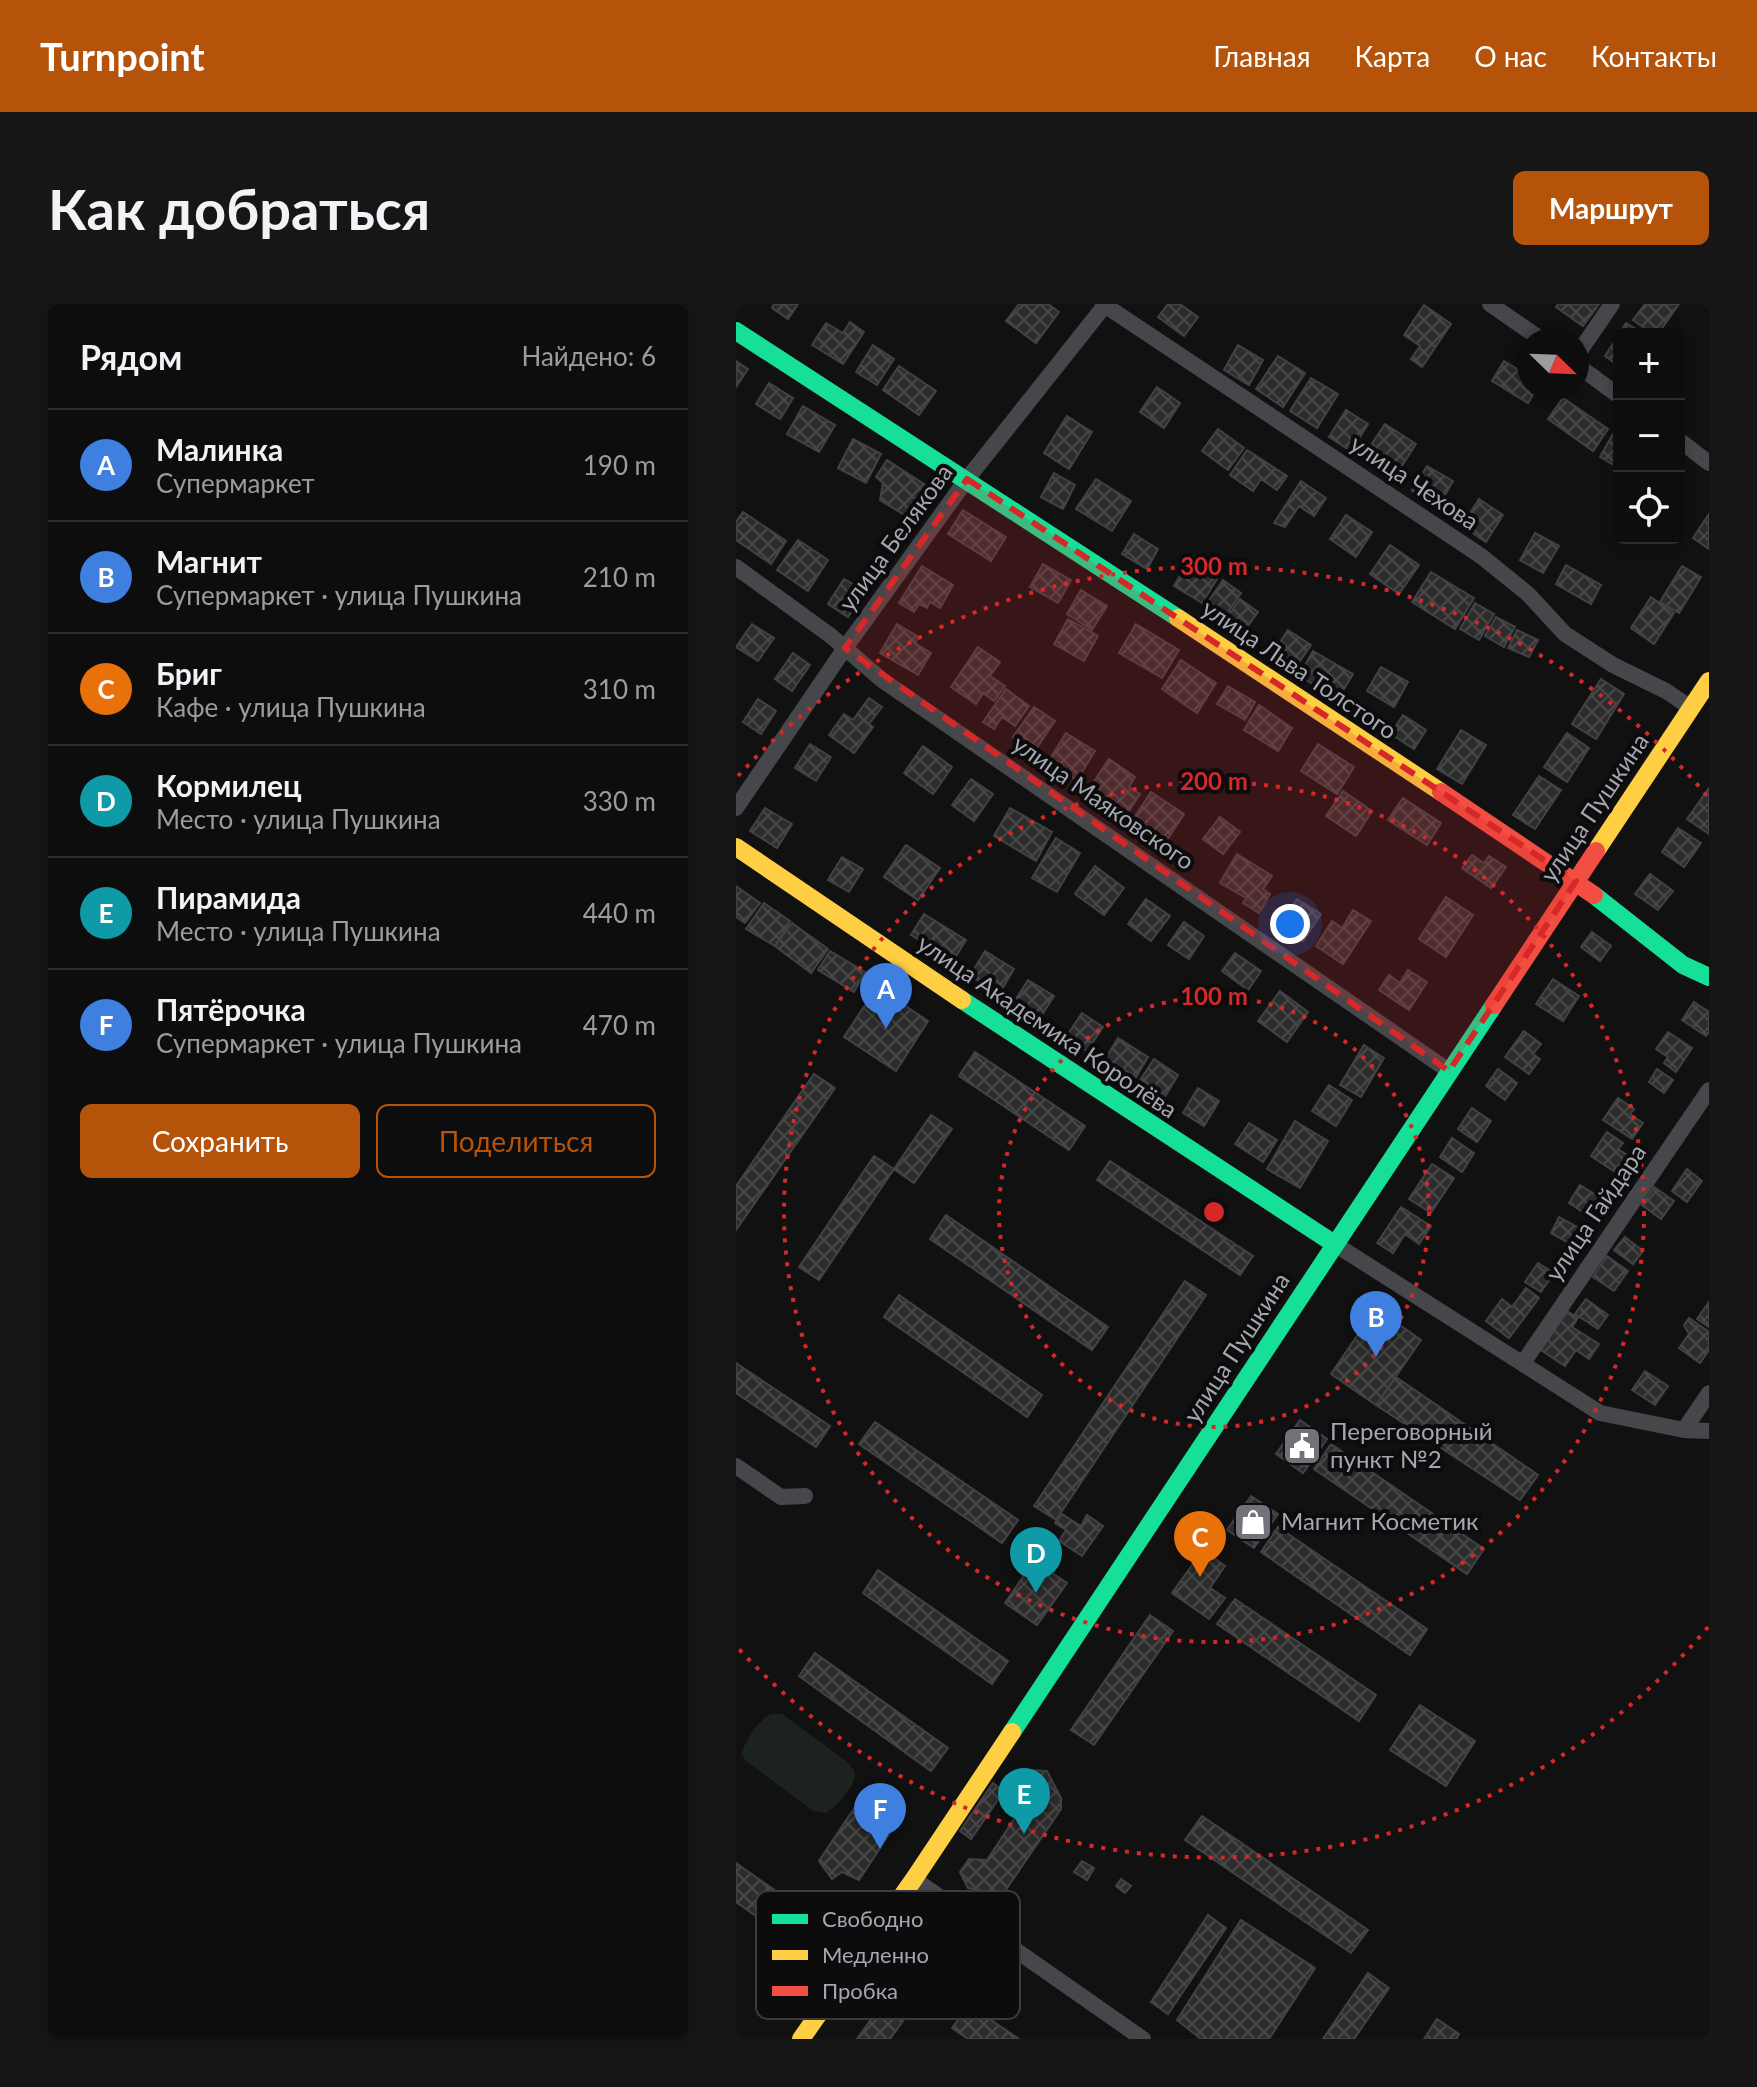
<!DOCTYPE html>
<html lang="ru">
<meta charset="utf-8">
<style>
body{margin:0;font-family:Lato,sans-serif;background:#161617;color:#f1f3f6}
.controls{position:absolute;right:24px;top:24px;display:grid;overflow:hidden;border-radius:12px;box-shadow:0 4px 12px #0003}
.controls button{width:72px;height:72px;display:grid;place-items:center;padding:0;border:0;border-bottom:2px solid #2d2d2e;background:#0d0d0e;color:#f1f3f6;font:40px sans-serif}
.compass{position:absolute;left:781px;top:24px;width:72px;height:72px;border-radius:50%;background:#0d0d0e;box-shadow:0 4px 12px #0003;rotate:113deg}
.you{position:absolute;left:554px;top:620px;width:28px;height:28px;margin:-20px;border:6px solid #fff;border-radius:50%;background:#1a73e8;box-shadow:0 0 0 12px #1a73e833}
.badge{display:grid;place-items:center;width:52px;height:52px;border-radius:50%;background:#b45309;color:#fff;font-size:26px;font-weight:700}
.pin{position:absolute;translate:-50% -66px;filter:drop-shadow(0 2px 4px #0008)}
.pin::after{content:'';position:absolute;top:42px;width:28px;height:24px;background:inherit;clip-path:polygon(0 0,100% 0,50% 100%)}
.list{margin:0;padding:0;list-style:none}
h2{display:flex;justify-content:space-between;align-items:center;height:104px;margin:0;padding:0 32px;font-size:34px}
h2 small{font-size:26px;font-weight:400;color:#9a9c9e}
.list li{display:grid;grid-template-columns:52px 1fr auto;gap:24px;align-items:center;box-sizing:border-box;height:112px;padding:0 32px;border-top:2px solid #2d2d2e}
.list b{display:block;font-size:30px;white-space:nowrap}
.list p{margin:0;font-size:26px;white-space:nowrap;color:#9a9c9e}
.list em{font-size:26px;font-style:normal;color:#9a9c9e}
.actions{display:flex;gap:16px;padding:24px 32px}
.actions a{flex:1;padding:18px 0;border:2px solid #b45309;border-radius:12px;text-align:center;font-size:28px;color:#b45309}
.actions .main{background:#b45309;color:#fff}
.icon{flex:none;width:44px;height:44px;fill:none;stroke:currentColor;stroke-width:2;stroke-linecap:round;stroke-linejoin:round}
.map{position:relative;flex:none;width:973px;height:1735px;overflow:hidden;border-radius:12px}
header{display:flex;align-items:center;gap:48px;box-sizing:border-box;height:112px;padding:0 40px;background:#b45309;color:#fff}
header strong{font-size:38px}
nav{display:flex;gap:44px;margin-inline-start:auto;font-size:28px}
.intro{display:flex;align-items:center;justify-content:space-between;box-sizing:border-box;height:192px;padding:0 48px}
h1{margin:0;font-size:56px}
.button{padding:20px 36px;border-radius:12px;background:#b45309;color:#fff;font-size:28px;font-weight:700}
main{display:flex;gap:48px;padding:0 48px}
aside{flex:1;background:#0d0d0e;border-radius:12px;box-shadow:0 4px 12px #0003}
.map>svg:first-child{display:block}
.pitch{fill:#1c221d}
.building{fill:url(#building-cross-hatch);stroke:#414245;stroke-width:2}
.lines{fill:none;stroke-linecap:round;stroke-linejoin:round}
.street{stroke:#46474b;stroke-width:16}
.fast{stroke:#16e098;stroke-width:18}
.slow{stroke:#ffcf43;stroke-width:18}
.jam{stroke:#f24e42;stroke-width:18}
.marked{fill:#d62828;fill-opacity:0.2;stroke:#d62828;stroke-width:6;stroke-dasharray:16 10;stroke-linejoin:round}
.ring{fill:none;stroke:#d62828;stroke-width:4;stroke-dasharray:4 8}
.labels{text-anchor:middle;stroke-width:8;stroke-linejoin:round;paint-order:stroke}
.street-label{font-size:24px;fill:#a4a7b2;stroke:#0c0c0d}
.poi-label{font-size:24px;fill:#a4a7b2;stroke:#0c0c0d;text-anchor:start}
.key{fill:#0c0c0d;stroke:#3a3a3f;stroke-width:2}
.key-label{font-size:22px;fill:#a4a7b2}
.centre{fill:#d62828;stroke:#0c0c0d;stroke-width:4}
.ring-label{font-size:24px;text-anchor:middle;font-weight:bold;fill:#d62828;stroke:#0c0c0d;stroke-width:8;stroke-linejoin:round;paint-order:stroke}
</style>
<header>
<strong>Turnpoint</strong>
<nav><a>Главная</a><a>Карта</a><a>О нас</a><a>Контакты</a></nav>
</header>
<div class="intro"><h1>Как добраться</h1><a class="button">Маршрут</a></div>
<main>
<aside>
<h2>Рядом<small>Найдено: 6</small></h2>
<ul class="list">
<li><span class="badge" style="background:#3f7fe0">A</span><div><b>Малинка</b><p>Супермаркет</p></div><em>190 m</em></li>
<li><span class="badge" style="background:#3f7fe0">B</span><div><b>Магнит</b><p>Супермаркет · улица Пушкина</p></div><em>210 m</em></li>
<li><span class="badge" style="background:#e8710a">C</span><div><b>Бриг</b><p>Кафе · улица Пушкина</p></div><em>310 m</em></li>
<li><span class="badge" style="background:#0f9aa8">D</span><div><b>Кормилец</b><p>Место · улица Пушкина</p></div><em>330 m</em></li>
<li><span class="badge" style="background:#0f9aa8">E</span><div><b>Пирамида</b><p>Место · улица Пушкина</p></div><em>440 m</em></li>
<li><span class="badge" style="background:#3f7fe0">F</span><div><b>Пятёрочка</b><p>Супермаркет · улица Пушкина</p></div><em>470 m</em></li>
</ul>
<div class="actions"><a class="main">Сохранить</a><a>Поделиться</a></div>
</aside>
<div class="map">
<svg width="973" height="1735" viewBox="0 0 973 1735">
<defs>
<pattern id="building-cross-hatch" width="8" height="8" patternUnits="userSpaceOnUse" patternTransform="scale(2)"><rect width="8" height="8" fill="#2c2c2d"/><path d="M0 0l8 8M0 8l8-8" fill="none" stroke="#484849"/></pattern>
</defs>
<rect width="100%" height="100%" fill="#111112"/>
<path class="pitch" d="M35,1410H46L109,1456C110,1457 117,1465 118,1466C123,1480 100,1503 90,1509L77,1507L10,1457L5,1449C12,1434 20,1418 35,1410Z"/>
<path class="building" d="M38,0H62L52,15L36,4Z
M283,0H312L323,8L300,39L270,17Z
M432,0H444L462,13L448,32L422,13Z
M822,0H863L847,22L820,3Z
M909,0H943L922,30H917L897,16Z
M688,1L715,20L686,63L675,55L684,42L668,31Z
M114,18L128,28L107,60L76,41L90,19L107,29Z
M890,19L908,30H883V62L869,52Z
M137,41L158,55L141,81L120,68Z
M502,41L527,56L513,81L488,66Z
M542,52L569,69L547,103L520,85Z
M0,57L12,65L0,83Z
M768,57L793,72V84H801L792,99L756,77Z
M163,62L200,87L183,111L147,86Z
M575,74L602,90L581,124L554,107Z
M33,79L57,94L44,115L20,100Z
M421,83L444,99L428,124L404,108Z
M827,94L872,125L857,147L812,115Z
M67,102L99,121L83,148L51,130Z
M610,106L632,120L615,147L593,133Z
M331,112L356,128L333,165L308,149Z
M649,120L680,140L658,174L627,153Z
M482,125L508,144L492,166L466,147Z
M877,130L883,134V164L864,153Z
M117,135L145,150L130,179L102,164Z
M511,146L551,172L541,186L525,175L517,187L494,171Z
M151,156L191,182L170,212L144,196L147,179L140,173Z
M691,162L717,177L702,203L676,187Z
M318,169L339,181L327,205L305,193Z
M360,175L395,197L376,227L340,205Z
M565,177L590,194L578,212L563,202L549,223L538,219Z
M743,195L767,211L750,238L726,222Z
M227,206L270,233L255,257L212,230Z
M7,208L50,237L35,260L0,236V218Z
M973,210V245L957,234Z
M610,211L636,228L620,253L594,235Z
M799,229L823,242L807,269L784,256Z
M398,230L422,245L411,265L386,250Z
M62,236L92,256L72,287L41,266Z
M654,241L683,261L663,290L634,270Z
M452,258L481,275L466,299L438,282Z
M307,260L335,276L322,299L294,283Z
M830,261L865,281L855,300L820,280Z
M186,262L217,281L204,304L194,298L191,304L183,300L178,308L163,299Z
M946,262L965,273L943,309L924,298Z
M695,268L738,294L719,325L676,298Z
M108,275L129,287L112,313L92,300Z
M487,276L505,289L488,314L470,301Z
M345,286L371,302L356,326L331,310Z
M915,293L938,309L918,340L895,324Z
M504,295L522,308L506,330L489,317Z
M739,299L758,310L743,336L724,325Z
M760,313L779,323L768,343L749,332Z
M332,315L362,332L348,357L318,340Z
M16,320L38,334L22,357L0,343Z
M161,320L183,333L179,339L195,349L182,371L144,349Z
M400,320L443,346L426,374L383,349Z
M552,326L575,341L557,367L535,352Z
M781,326L802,336L793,353L772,344Z
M242,343L264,358L254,372L269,382L258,397L247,389L240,400L215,383Z
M577,347L617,370L602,395L563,372Z
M57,349L74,361L56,387L39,375Z
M445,356L480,379L461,409L426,385Z
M645,363L672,378L658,403L631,387Z
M865,375L888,390L860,435L836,420Z
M492,382L519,398L509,416L481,400Z
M270,385L293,402L279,422L266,413L258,425L247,418Z
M133,394L146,403L133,420L137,423L118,449L93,431L108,410L117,416Z
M22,395L40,407L25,430L7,418Z
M523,401L556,424L542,447L508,426Z
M298,403L319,417L298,448L277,433Z
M667,411L690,426L678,445L655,430Z
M725,426L750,441L726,480L701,465Z
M330,429L359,447L341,476L312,458Z
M831,429L853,444L831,478L808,463Z
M74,440L95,453L80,477L59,464Z
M582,440L618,463L601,490L565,467Z
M187,442L216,463L197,490L168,469Z
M373,455L399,473L393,483L404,490L389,513L351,488Z
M803,472L825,486L799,525L777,511Z
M235,475L257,490L238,517L216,501Z
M973,484V530L951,515Z
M607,487L636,507L620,532L590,512Z
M415,488L448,510L429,539L396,517Z
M667,494L705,519L691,541L652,516Z
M29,504L56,520L41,544L14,527Z
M274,504L316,528L300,557L258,532Z
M484,513L504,528L487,550L467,535Z
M942,524L965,539L948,563L926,548Z
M320,534L344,549L321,588L296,574Z
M170,541L204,564L182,596L148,573Z
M501,550L536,572L527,585L534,590L523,609L507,599L510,594L484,579Z
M736,551L748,559L753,552L770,563L755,584L726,564Z
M106,553L127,565L113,588L92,576Z
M359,562L388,584L368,611L339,590Z
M914,570L937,587L922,606L899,590Z
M0,582L24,599L9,619L0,613Z
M710,593L737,611L710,653L683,635Z
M410,595L434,612L415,637L392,620Z
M561,595L585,610L567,637L544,621Z
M28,599L54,617L39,642L10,625Z
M617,606L635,617L607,660L580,642L596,617L606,624Z
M188,610L230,636L217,657L175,631Z
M448,618L468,632L453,655L432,641Z
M56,619L92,645L75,669L39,642Z
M856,628L875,642L864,657L845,643Z
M94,647L129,668L118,688L82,666Z
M249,647L278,665L263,690L234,672Z
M499,649L525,667L512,686L486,667Z
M672,666L691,678L673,706L643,686L653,671L664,679Z
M817,675L843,692L827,717L800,700Z
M292,676L318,692L302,717L276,701Z
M141,683L192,717L160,767L108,733Z
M544,687L572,708L551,738L522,717Z
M958,698L973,708V728L970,732L946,716Z
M346,709L367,723L351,747L330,733Z
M788,727L805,740L797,750L804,755L793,770L769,753Z
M932,728L956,744L940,768L928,759L932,753L920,745Z
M382,734L412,753L400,773L370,754Z
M628,741L648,754L625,793L604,781Z
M239,748L349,822L333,846L223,772Z
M418,755L442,771L428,794L403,778Z
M762,765L781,779L769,796L750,782Z
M921,765L937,776L928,789L913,778Z
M78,770L99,784L0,926V882Z
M593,781L616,796L600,822L576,807Z
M462,784L483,797L468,822L447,809Z
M882,794L898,805L894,810L907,819L896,835L867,816Z
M736,804L755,817L741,838L722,825Z
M195,811L216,825L178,879L158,865Z
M559,817L592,837L564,884L531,865Z
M513,819L541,836L527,858L499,840Z
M871,828L887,839L882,845L897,855L885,872L855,852Z
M716,834L738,849L726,868L704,853Z
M138,852L158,865L83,976L63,963Z
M374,857L517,952L504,971L361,876Z
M696,860L718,874L695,909L673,895Z
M951,865L966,877L951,898L936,887Z
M844,881L868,896L856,914L833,899Z
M918,883L938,897L925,915L906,901Z
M665,903L695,922L683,940L669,930L657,949L641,939Z
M210,911L372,1023L356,1046L194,935Z
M823,913L848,927L840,943L815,929Z
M889,933L907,947L897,960L878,946Z
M871,952L892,967L878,987L857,973Z
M802,959L818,969L805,988L789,978Z
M449,977L470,991L320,1216L298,1202Z
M790,984L803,994L773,1034L750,1017L766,995L776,1003Z
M163,991L306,1091L291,1113L148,1013Z
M850,995L872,1011L862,1025L839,1010Z
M973,998V1023L961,1015Z
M640,1004L685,1036L640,1101L595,1070Z
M831,1007L842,1014L836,1023L863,1040L853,1055L840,1046L829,1062L805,1046Z
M953,1014L973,1028V1046L964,1059L943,1044L953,1030L948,1021Z
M0,1059L94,1122L80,1143L0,1089Z
M909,1067L932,1082L919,1101L896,1086Z
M660,1073L802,1171L784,1196L640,1101Z
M564,1116L591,1135L567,1169L540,1150Z
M139,1118L282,1216L266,1239L123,1140Z
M595,1140L748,1245L731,1270L578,1165Z
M515,1192L542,1210L518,1244L491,1226Z
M326,1210L345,1222L351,1211L367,1222L346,1252L323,1237L330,1226L319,1219Z
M542,1223L691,1325L674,1351L525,1248Z
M467,1246L489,1262L474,1284L489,1294L473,1315L436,1289Z
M298,1257L331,1279L301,1321L269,1299Z
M142,1266L272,1357L256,1380L127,1289Z
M499,1295L640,1391L623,1417L481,1320Z
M414,1311L437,1327L358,1441L335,1426Z
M79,1349L212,1444L195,1467L63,1372Z
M684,1401L739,1437L710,1482L654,1446Z
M295,1466L311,1467L325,1494V1505L269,1587L258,1589L232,1584L224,1568L233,1555L251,1556L292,1494L286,1480Z
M257,1479L268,1487L235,1535L224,1527Z
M133,1482L141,1488L155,1482L166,1511L123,1576L106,1568L96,1575L83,1557Z
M466,1512L632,1626L615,1649L449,1536Z
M346,1557L358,1564L351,1576L338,1568Z
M0,1559L88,1621L70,1647L0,1598Z
M385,1575L395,1582L389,1589L380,1582Z
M472,1611L490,1624L432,1710L415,1698Z
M505,1616L579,1664L533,1735H465L441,1716Z
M178,1655L200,1671L154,1735H121Z
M632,1669L653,1684L618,1735H587Z
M233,1701L283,1735H232L216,1724Z
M701,1715L723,1730L720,1735H688Z"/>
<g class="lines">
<path class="street" d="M367,0L745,252L792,290L829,330L877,361L930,387L955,404
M754,0L806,36
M841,51L876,0
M841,61L883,92
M943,136L973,159
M0,263L95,332L146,376L713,767
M0,504L109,344L231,175L370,0
M597,939L864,1109L948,1126L973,1127
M787,1059L973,786
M948,1126L973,1089
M0,1162L45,1193L69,1192
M178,1575L407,1735"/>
<path class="fast" d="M0,27L442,314
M858,591L947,661L973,673
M226,696L597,939
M276,1428L758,701"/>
<path class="slow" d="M442,314L705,488
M0,543L226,696
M860,547L973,377
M65,1735L178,1575L276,1428"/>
<path class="jam" d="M705,488L858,591
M758,701L860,547"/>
</g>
<path class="marked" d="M231,175L840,577L713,767L109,344Z"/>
<g class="ring">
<circle cx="478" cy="908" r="215"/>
<circle cx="478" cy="908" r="430"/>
<path d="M972 1323A645 645 0 0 1 2 1344M2 472A645 645 0 0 1 972 493"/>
</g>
<defs>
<g id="civic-square" transform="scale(2)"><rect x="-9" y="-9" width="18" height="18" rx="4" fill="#71727a" stroke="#0c0c0d"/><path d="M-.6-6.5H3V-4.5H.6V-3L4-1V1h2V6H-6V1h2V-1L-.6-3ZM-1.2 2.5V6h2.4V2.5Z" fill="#fff"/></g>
<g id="shop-square" transform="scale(2)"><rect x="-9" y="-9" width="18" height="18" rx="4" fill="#71727a" stroke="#0c0c0d"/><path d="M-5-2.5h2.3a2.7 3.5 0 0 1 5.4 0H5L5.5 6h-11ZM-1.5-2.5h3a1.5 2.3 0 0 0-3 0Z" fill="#fff"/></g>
</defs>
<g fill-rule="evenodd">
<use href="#civic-square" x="566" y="1142"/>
<use href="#shop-square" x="517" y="1218"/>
</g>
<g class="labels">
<g class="street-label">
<text transform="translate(678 179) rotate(34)" y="8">улица Чехова</text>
<text transform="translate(160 234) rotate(-54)" y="8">улица Белякова</text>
<text transform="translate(563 366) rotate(34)" y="8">улица Льва Толстого</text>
<text transform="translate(367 499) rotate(35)" y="8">улица Маяковского</text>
<text transform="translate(859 504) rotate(-56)" y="8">улица Пушкина</text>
<text transform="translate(311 723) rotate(34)" y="8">улица Академика Королёва</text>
<text transform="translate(860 909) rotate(-56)" y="8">улица Гайдара</text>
<text transform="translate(501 1044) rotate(-57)" y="8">улица Пушкина</text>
</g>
<g class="poi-label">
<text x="594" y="1136">Переговорный<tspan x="594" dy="28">пункт №2</tspan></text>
<text x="545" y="1226">Магнит Косметик</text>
</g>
</g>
<rect x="20" y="1587" width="264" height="128" rx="12" class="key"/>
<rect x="36" y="1610" width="36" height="10" fill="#16e098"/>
<rect x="36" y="1646" width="36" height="10" fill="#ffcf43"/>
<rect x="36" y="1682" width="36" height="10" fill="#f24e42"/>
<g class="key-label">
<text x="86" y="1623">Свободно</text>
<text x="86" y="1659">Медленно</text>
<text x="86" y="1695">Пробка</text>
</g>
<circle cx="478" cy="908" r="12" class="centre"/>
<g class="ring-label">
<text x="478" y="271">300 m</text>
<text x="478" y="486">200 m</text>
<text x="478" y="701">100 m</text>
</g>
</svg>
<div class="controls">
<button>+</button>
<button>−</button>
<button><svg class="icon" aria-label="locate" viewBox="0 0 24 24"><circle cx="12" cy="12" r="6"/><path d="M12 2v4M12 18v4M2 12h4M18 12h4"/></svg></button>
</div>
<svg class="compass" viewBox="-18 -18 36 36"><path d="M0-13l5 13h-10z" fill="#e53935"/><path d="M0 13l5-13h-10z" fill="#9a9c9e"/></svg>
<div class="you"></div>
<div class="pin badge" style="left:150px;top:725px;background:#3f7fe0">A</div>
<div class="pin badge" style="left:640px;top:1053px;background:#3f7fe0">B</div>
<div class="pin badge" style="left:464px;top:1273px;background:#e8710a">C</div>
<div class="pin badge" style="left:300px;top:1289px;background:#0f9aa8">D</div>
<div class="pin badge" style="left:288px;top:1530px;background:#0f9aa8">E</div>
<div class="pin badge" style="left:144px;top:1545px;background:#3f7fe0">F</div>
</div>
</main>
